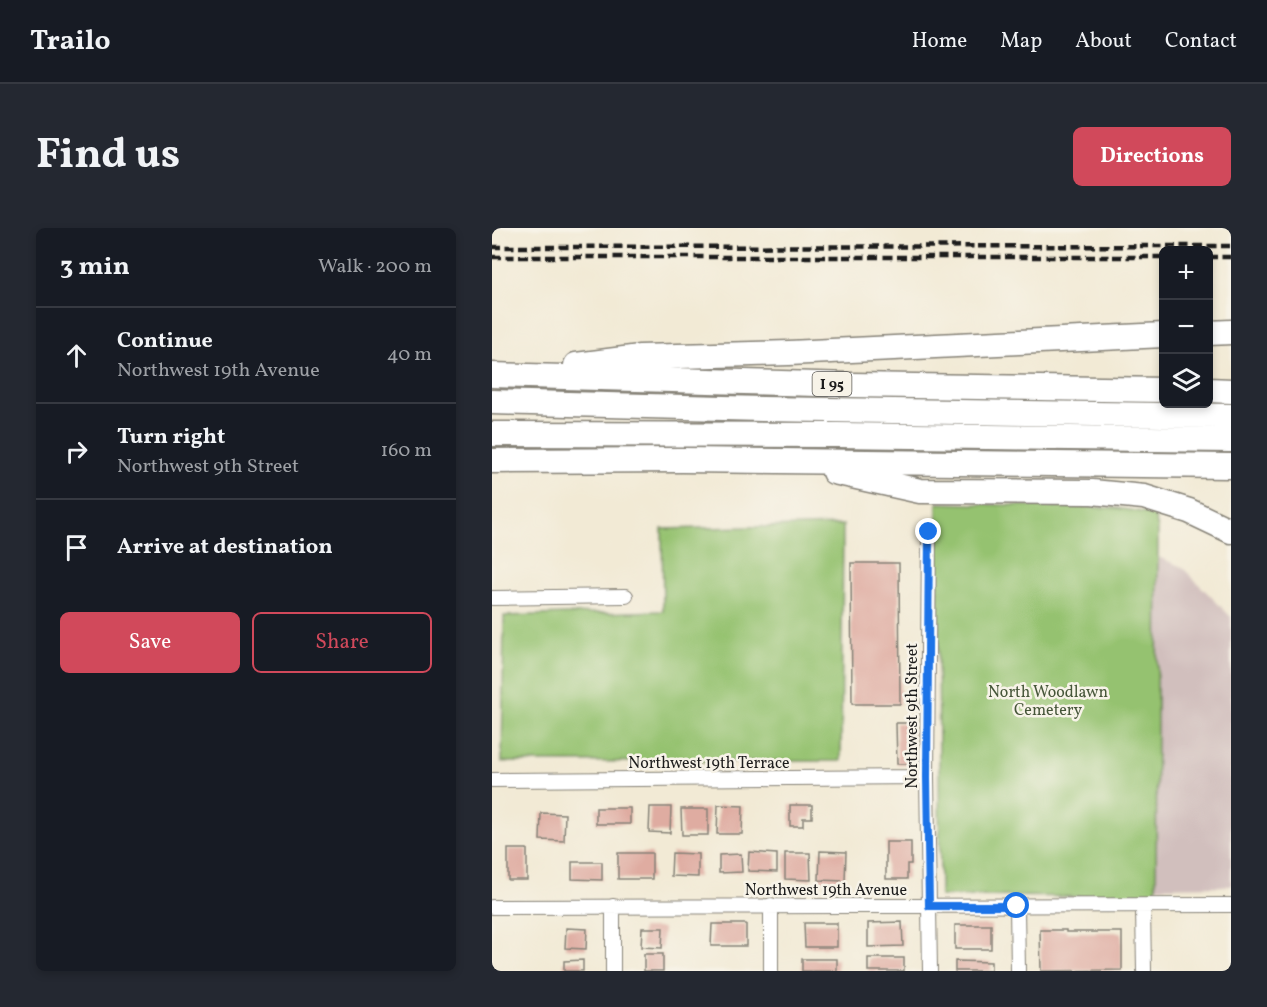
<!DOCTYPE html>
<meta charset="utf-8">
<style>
body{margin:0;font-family:Vollkorn,serif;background:#242831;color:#f1f3f6}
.controls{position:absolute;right:18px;top:18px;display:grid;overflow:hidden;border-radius:9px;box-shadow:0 3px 9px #0003}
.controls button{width:54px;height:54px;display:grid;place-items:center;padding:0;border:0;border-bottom:2px solid #363941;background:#171b24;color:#f1f3f6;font:30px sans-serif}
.stop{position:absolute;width:18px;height:18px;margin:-14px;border:4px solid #1a73e8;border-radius:50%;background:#fff}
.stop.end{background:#1a73e8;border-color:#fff;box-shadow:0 2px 6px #0008}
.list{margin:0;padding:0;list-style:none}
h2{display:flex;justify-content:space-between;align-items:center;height:78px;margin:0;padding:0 24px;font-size:26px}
h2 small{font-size:20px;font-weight:400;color:#9ea1a6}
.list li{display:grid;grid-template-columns:39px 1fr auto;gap:18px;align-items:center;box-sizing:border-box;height:96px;padding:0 24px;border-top:2px solid #363941}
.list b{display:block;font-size:22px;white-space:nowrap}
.list p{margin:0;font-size:20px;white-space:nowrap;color:#9ea1a6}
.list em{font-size:20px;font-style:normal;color:#9ea1a6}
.actions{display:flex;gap:12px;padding:18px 24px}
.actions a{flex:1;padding:14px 0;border:2px solid #d1495b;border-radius:9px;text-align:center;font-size:21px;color:#d1495b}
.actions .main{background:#d1495b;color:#fff}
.icon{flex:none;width:33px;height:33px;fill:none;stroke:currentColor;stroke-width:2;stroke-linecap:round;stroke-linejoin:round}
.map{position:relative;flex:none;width:739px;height:743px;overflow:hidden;border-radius:9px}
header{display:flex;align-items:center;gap:36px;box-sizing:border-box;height:84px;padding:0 30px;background:#171b24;border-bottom:2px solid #363941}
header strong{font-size:28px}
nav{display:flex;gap:33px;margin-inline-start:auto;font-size:21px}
.intro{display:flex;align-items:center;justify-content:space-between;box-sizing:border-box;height:144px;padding:0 36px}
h1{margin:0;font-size:42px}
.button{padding:15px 27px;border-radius:9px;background:#d1495b;color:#fff;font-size:21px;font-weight:700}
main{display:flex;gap:36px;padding:0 36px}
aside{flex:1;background:#171b24;border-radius:9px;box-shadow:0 3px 9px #0003}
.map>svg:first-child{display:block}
.industrial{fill:#d1bfbd}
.green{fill:#95c270;stroke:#586f46;stroke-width:1.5}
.building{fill:#dfaca1}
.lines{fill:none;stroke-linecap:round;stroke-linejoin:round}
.street-casing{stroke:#878378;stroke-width:16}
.highway-casing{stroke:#878378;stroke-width:27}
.street{stroke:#fff;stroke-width:14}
.highway{stroke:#fff;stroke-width:24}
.rail{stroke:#1c1c1c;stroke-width:4.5;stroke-dasharray:9 4.5;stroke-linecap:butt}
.route{stroke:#1a73e8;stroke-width:8}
.labels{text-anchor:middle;stroke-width:5;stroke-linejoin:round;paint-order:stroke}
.shield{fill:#f7f3e8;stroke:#5e5c59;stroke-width:1.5}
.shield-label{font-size:15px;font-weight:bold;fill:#1c1c1c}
.park-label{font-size:16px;fill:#465639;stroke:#f7f3e8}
.street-label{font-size:16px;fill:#1c1c1c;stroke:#f7f3e8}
</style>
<header>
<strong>Trailo</strong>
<nav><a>Home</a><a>Map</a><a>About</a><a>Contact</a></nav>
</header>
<div class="intro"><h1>Find us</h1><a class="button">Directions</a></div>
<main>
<aside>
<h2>3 min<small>Walk · 200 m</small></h2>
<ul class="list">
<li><svg class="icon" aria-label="ahead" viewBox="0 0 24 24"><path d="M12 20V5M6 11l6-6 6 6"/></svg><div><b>Continue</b><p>Northwest 19th Avenue</p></div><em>40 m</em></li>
<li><svg class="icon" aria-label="right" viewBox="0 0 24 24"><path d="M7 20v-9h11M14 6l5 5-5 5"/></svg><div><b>Turn right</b><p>Northwest 9th Street</p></div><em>160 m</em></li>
<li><svg class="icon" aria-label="arrive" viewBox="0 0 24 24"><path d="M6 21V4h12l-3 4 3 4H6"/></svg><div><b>Arrive at destination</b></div></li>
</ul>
<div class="actions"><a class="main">Save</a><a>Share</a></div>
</aside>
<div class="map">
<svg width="739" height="743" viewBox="0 0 739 743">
<rect width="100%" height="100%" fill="#f7f3e8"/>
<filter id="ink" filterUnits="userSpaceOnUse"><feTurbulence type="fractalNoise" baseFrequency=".0167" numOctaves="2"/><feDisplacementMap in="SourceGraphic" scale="12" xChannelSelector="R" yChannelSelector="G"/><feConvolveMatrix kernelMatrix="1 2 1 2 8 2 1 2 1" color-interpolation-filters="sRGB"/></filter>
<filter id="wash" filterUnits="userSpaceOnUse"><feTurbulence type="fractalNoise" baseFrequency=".008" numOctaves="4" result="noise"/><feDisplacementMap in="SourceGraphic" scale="24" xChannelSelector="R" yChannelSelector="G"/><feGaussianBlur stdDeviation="1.35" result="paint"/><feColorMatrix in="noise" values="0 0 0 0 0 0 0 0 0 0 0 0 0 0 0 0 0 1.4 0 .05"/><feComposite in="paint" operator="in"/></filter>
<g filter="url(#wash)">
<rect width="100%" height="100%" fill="#f2ead5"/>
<path class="industrial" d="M666,329L690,339L739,389V658L664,659Z"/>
<path class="green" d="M445,275L624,280L662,286L666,300L664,669L448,668Z
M351,297L349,533L10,534L12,388L171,383L170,301Z"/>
<g id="blocks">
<path class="building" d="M359,335H407L408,476H360Z
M404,495H420L421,536H405Z
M226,577L251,578L250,606H225Z
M298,577H320V590H311V598H298Z
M158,579H179L178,605L157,604Z
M104,580H138V596H104Z
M189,581H216V607H190Z
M49,585L73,586L72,613L48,612Z
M394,614H419V636H415V651H394Z
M16,621H35V652H16Z
M328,623L354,624L353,653L327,652Z
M257,624L285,626V644L256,643Z
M126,625H160V651H126Z
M180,625L206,626V649L179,648Z
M293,625H318L319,652L293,651Z
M249,626L250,644L227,645V627Z
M80,634H110V652L80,651Z
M410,694L411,718L376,719V695Z
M312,695H345V719H313Z
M220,696H254V718H219Z
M463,697H499V721H463Z
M74,700L95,701L94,721L73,720Z
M150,700H171L170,720L149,719Z
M548,702H574V704H630V742L549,743Z
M152,726H171V743H152Z
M376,730H412V743H376Z
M310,731H345V743H310Z
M91,732V743H72V733Z
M463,733L499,734V743H463Z"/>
</g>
</g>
<g filter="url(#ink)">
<use href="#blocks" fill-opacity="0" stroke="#878378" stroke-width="1.5"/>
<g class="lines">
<g class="street-casing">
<path id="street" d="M437,304L435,549L438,743
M0,370L134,368
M0,552L435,549
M279,677V743
M525,678L526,743
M0,679L739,677
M651,679L652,743
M121,743V678"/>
</g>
<g class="highway-casing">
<path id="highway" d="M716,105L739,104
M84,137L148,129L297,125L672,107
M0,147L360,157L672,162
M716,162L739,163
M0,174L270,181L739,188
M0,206L345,207L739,212
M0,233L190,232L739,238
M342,244L428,263L600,264L652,269L697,283L739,303"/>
</g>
<use href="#street" class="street"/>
<use href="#highway" class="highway"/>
<path class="rail" d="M0,19L739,18
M0,29H672
M716,29H739"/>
</g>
</g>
<g class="lines" filter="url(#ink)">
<path class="route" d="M437,304L435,549L437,678H525"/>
</g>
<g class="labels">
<rect class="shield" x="320.5" y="144" width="39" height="24" rx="4.5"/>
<g class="shield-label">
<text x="340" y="161">I 95</text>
</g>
<g class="park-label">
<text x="556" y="469">North Woodlawn<tspan x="556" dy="18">Cemetery</tspan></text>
</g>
<g class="street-label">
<text transform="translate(419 488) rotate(-90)" y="6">Northwest 9th Street</text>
<text x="217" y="540">Northwest 19th Terrace</text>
<text x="334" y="667">Northwest 19th Avenue</text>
</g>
</g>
</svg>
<div class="controls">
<button>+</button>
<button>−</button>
<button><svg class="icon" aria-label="layers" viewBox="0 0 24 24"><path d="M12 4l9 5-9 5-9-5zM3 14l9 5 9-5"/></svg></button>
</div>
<div class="stop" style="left:525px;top:678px"></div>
<div class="stop end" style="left:437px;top:304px"></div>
</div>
</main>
